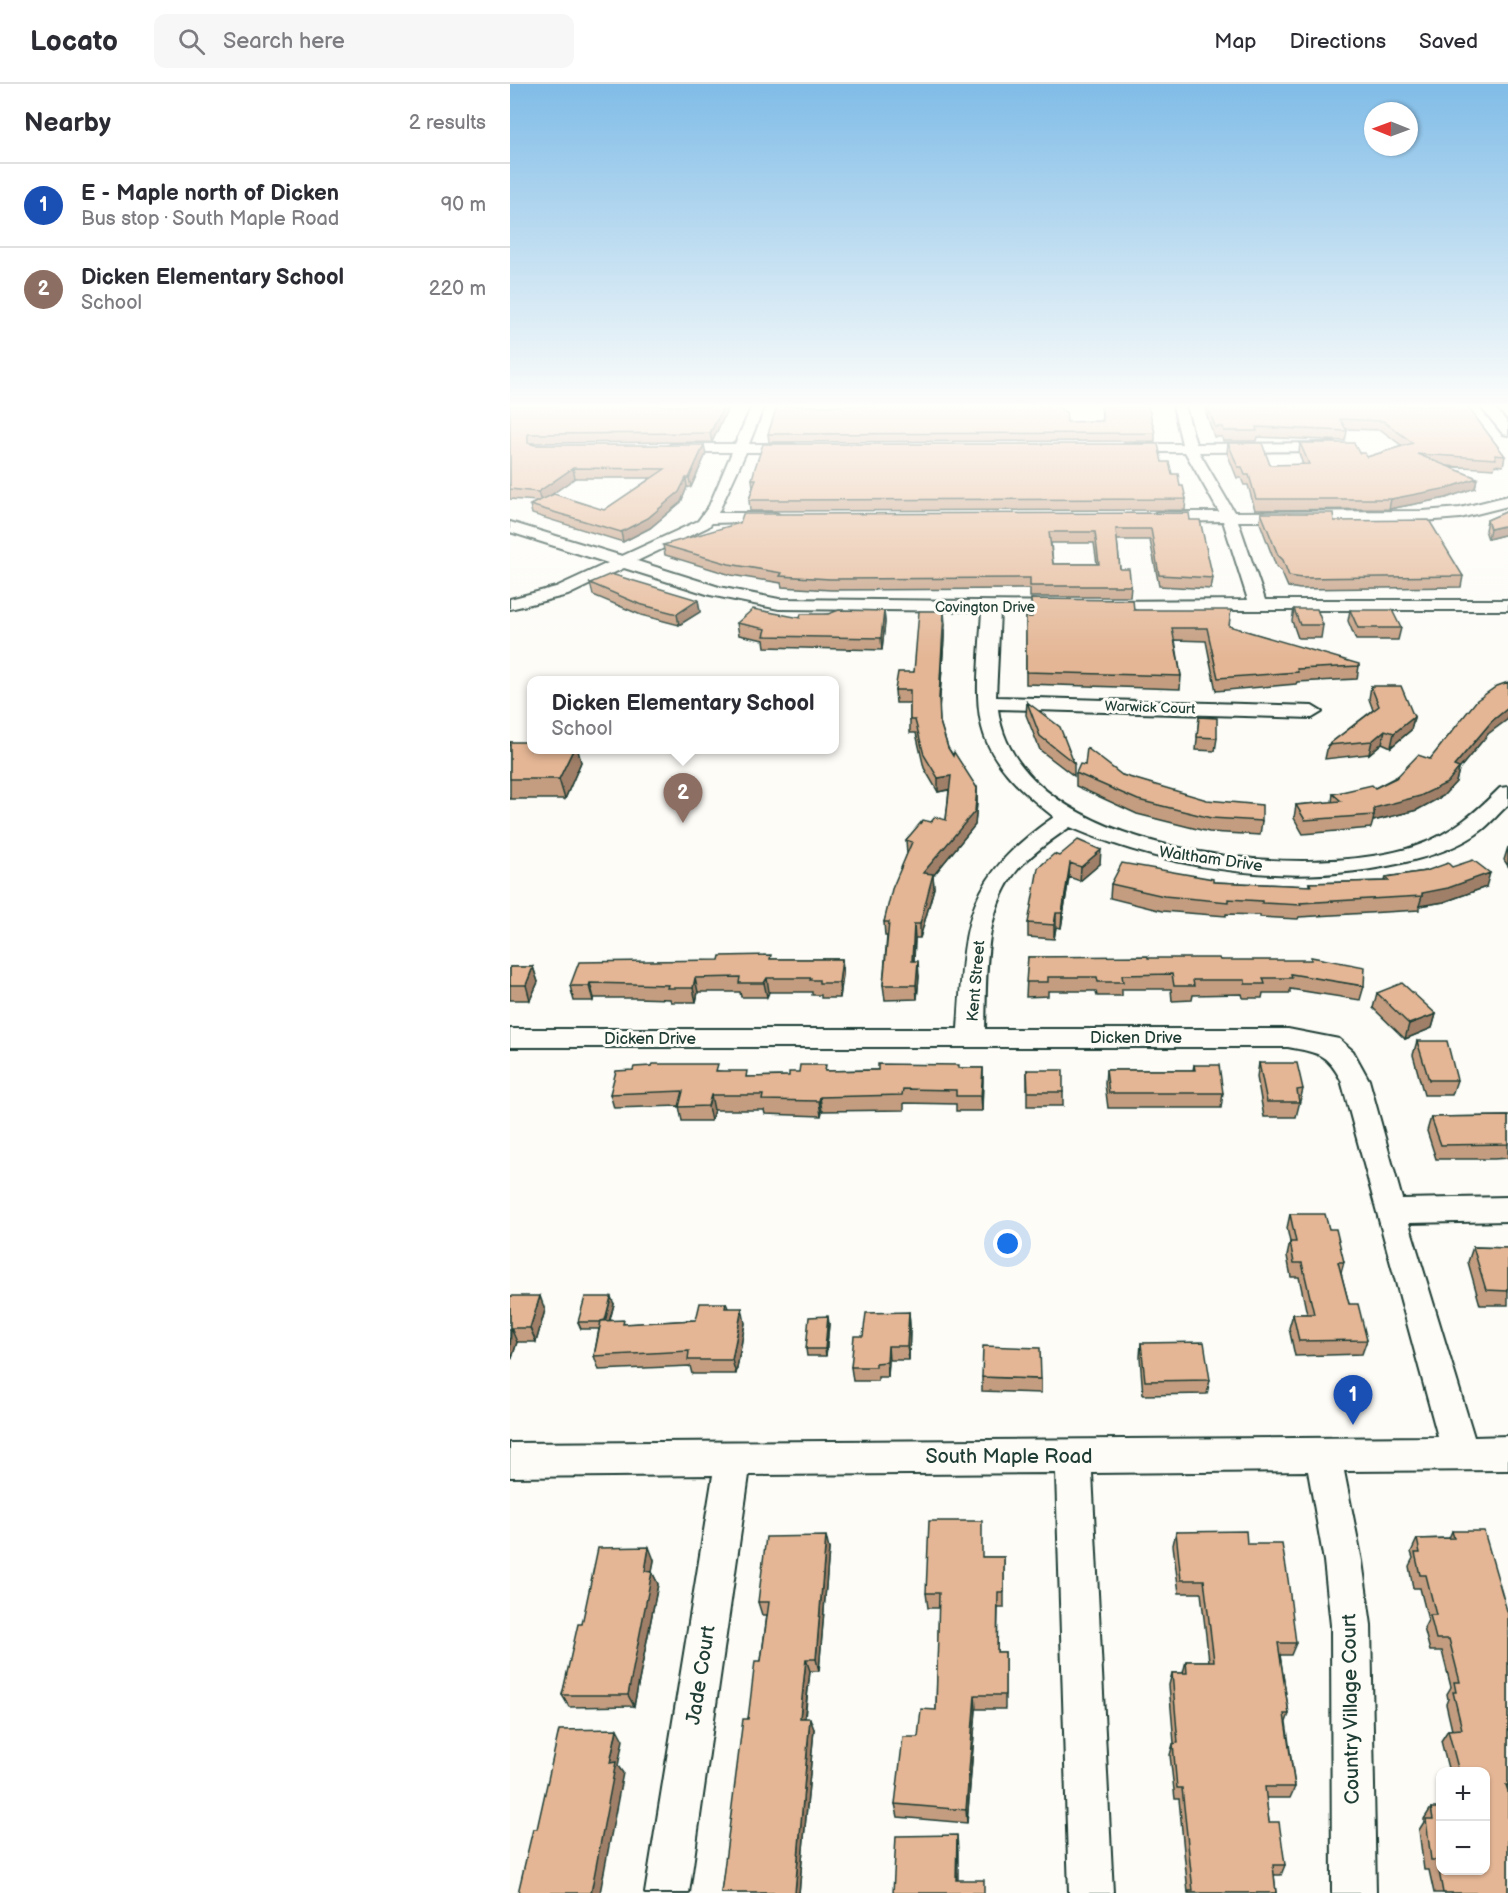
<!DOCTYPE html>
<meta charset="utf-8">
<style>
body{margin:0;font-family:"Balsamiq Sans",sans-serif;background:#f7f7f7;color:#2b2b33}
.controls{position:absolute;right:18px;bottom:18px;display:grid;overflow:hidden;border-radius:12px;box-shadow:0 2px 4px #0004}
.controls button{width:54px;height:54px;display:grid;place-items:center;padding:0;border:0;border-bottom:2px solid #e1e1e2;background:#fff;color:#2b2b33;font:30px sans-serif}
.compass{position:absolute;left:854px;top:18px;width:54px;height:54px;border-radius:50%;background:#fff;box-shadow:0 2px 4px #0004;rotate:271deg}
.you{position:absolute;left:498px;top:1160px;width:21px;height:21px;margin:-15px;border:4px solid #fff;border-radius:50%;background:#1a73e8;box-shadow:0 0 0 9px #1a73e833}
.badge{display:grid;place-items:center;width:39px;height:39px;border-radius:50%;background:#b45309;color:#fff;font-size:20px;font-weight:700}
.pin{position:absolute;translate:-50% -50px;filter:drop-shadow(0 2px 3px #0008)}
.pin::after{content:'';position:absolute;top:32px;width:21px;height:18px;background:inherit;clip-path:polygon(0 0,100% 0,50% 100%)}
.popup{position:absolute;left:17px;top:592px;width:312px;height:78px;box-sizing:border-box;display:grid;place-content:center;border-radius:12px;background:#fff;filter:drop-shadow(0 2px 4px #0005);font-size:20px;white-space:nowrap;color:#7c7c81}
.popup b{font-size:22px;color:#2b2b33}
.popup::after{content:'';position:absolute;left:50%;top:100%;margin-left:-12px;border:12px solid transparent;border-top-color:#fff}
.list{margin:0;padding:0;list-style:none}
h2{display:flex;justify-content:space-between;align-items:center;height:78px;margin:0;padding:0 24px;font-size:26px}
h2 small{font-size:20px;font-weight:400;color:#7c7c81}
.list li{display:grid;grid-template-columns:39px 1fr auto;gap:18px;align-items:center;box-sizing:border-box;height:84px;padding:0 24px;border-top:2px solid #e1e1e2}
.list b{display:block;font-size:22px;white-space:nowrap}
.list p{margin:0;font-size:20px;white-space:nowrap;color:#7c7c81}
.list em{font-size:20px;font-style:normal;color:#7c7c81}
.icon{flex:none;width:33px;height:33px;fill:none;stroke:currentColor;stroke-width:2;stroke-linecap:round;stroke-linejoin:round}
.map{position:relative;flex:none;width:998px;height:1809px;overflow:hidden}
header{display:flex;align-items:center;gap:36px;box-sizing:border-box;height:84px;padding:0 30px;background:#fff;border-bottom:2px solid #e1e1e2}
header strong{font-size:28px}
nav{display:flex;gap:33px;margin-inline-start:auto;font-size:21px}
.search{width:420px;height:54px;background:#f7f7f7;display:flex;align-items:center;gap:15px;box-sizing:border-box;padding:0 21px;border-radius:12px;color:#7c7c81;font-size:22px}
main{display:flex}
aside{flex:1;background:#fff}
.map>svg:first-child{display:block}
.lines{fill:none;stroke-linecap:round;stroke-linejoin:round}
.minor-casing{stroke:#1f3d34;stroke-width:4}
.minor{fill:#fdfcf7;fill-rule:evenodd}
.wall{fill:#c49d80;stroke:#1f3d34;stroke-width:1.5;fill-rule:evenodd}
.shaded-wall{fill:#a07f68;stroke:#1f3d34;stroke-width:1.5}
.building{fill:#e4b695;stroke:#1f3d34;stroke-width:1.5;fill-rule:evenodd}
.labels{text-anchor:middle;stroke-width:6;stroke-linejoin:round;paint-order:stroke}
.far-street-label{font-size:14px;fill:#1f3d34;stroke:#fdfcf7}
.street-label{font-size:16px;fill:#1f3d34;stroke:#fdfcf7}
.near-street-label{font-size:20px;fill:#1f3d34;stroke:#fdfcf7}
</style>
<header>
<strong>Locato</strong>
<div class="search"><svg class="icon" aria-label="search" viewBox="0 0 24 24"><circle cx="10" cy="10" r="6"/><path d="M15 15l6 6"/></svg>Search here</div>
<nav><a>Map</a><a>Directions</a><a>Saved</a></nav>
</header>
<main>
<aside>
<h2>Nearby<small>2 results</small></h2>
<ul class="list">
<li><span class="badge" style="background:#1a4fb4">1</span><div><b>E - Maple north of Dicken</b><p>Bus stop · South Maple Road</p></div><em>90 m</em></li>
<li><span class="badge" style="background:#8d6e63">2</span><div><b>Dicken Elementary School</b><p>School</p></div><em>220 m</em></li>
</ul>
</aside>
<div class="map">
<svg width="998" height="1809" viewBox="0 0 998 1809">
<rect width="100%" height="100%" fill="#fdfcf7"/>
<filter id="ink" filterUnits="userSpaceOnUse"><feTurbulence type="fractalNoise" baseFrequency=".0167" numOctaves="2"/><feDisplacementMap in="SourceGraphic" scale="12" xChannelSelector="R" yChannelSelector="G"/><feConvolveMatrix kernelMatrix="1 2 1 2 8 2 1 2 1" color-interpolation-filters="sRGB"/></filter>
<g filter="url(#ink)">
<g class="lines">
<g class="minor-casing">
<path id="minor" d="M242,322H254L239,360H284L291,364L284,368H236L208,429H266L274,434L271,437L202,439L198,443L127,477L209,503L269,515L560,518L563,522L554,527H490L486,613L802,622L812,628L802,634L488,625C505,772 800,800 909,761C942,749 966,728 990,704L998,703V721C989,729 981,739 972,746C952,762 924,771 900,777C789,805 665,788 560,743C542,755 524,768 509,784C472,826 477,892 475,945H778L829,955L843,967L859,996L892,1115L998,1113V1137L899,1139L964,1353L998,1352V1386L834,1387L852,1477L861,1541L866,1809H822L821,1541L814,1477L798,1387L582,1389L603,1809H559L546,1389L239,1391L179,1809H135L203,1391L0,1393V1359L928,1353L831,996C816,968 807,969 778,963H0V945H448C455,840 452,797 544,733C454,663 466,632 472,527L269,525L200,511L114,484L58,511L0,525V515L46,503L98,479L0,448V438L112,472L188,437L199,422L222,368H162L155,364L162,360H225Z
M663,322H675L686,360L824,359L831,363L824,367L689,368L724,428L913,427L950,424L998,412V422L950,434L913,437H728L755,516H998V526H584L581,522L590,517L738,516L713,437L647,438L639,433L647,428H709L675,368H615L608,364L615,360H672Z
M970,322H983L998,339V351L993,350Z"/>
</g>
<use href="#minor" class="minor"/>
</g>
<path class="wall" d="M0,322H219L202,358L20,359L25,361L196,370L181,403H177L171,418L140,444L113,458L22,430L20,421L28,417L0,415ZM65,394H141L94,426L36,414Z
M591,322H638L645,349V357L259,358L258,350L557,338L592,337Z
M694,322H957L995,372L993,382L985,381L984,385L937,382L967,394L965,404L936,414L879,425L745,426L738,401H734L731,394H727L717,369L718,359L760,381H793L789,369L790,359L849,369L857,373L892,362L871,346L836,345L837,347L835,357L747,353L746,357H713L712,353H704Z
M652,378L662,390L670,402L676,415L675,426L240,427L239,416L243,403L242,395Z
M998,427V450L978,455L975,446L977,436Z
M751,429L824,437L953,492L951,503L790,505L778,503L771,487L766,482L750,439Z
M680,436L703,494L701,505L649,502L640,456H607L610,485L621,502L620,513H520V505L321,506L272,503L271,499L221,491L155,471L153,461ZM541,459H584L587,480H543Z
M80,499L188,516L190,528L169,541L131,531L83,511Z
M521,515L624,526L719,542L849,582L847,595L787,598L786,600L706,607L696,557L665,556L671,592L670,605L516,600V533H521Z
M784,525L813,541L811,554H788L782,537Z
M840,526L891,544L888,556H846L838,537Z
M374,527L375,538L372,566L255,563L254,556L229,551L227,539L290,534L318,530Z
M435,540L429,625L430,638L438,664L467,704V718L465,741L423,792L424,804L410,854H405L404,877L409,892L407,915L375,916L373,901L377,852H375L374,838L397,770L396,756L421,738L436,736L439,706L428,708L414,684L406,649H400V619H386L385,606L404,588Z
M861,602L904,633L901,646L881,663L872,659L859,670L815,675L818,661L863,626L859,615Z
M517,618L564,679V692L530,666L516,631Z
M689,633L707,654L705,667L686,666Z
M978,650L949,685L946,698L933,712L907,726L863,737L861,744L793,750L784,734L786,721L822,718L823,710L865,704L920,675Z
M0,658L71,678L55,715H0Z
M566,689L612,691L752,737L750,751L699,748L627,730L566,702Z
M998,763V782L994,776Z
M549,772L590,780L570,797L559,793L551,844L546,843L544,855L518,853V839Z
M942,783L976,803L934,818L909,822V826L789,833L788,835L750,833V831L716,830V832L652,827L600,814L601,800L703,798L799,802V799L875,797L876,793Z
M518,873L710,876L854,902L850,916L780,905V909H753L752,914H733L732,910L683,911L682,916L662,917L661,905H612V912H587L586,907H538V912L516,913Z
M262,875H332L333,890L330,914H311V911H302V908H259L257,913H231L230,908H188L186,918H161L160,915L126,914H84L83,917H64L60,902Z
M0,883H23L28,898L20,916H0Z
M867,909L926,930L922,944L895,955L863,924Z
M907,957L947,996L942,1011H914L903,971Z
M749,979L793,1005L786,1033H754L747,993Z
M684,981L713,1009L711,1024H598L595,1000L596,986H683Z
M141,982L209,987L238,993L279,992L316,987L449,984H473L472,1027H446V1020L394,1019V1026L312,1027L311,1032L255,1030L254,1026H204L201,1037H172L169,1022L104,1024L100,1010L123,986Z
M517,986L553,1008V1022H517Z
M998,1032V1074L984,1075H926L917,1047L921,1033Z
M780,1130L819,1145L834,1178L831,1189L839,1220L857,1256L852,1270L785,1272L779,1244L783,1230H797L789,1193H781L777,1172L780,1158L777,1144Z
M963,1163L998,1164V1221H970L958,1178Z
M0,1212L35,1226L26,1258H7L2,1274H0Z
M216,1219L218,1224L235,1239L226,1290H182L180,1282L89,1286L84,1272L89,1245H71L68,1238L104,1220L100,1236L116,1240L186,1236Z
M399,1228L400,1243L399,1276H379L378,1293H368V1297H343L341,1283L353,1252Z
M319,1240L316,1272H297L296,1265Z
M631,1259L700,1296L697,1310L633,1311L630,1273Z
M472,1293L531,1295V1309L472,1307Z
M942,1447L998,1530V1809H924L919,1786H914L909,1746L914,1738V1735L921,1724L975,1786V1688H939L931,1657L938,1646H942L936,1620L938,1615L937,1610L941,1603L932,1567H920L914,1544L918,1536L910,1504H903L899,1482L903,1474L901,1468L907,1455L939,1454Z
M666,1448L737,1460L786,1559L781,1571H770L779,1630L776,1638L785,1703L780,1714H756L759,1738L775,1781L771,1791H764L766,1809H678L669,1715H665L660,1671L663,1660L664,1659L659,1601L662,1589H673L676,1577H699L691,1509H669L663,1461Z
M319,1465L309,1587H300L295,1634L304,1645L289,1809H211L238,1635L251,1577L257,1531H252L248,1518Z
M472,1473H494V1524H488L487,1568H495V1625H466L457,1739L388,1733L385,1720L408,1653L426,1626L429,1524H418L416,1509Z
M144,1476L142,1488L148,1500L124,1622L59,1623L52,1611L72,1540Z"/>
<path class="shaded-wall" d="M214,322H219L202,358L200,349Z
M194,361L196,370L181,403L179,394Z
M63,384L65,394L31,418L28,408Z
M176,394L177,403L171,418L140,444L113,458L111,448Z
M967,394L965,404L936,414L879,425L881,415Z
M998,441V450L978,455L980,445Z
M188,516L190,528L169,541L167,530Z
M374,527L375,538L372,566L371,554Z
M434,527L435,540L429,627V614Z
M998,624V635L978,650L949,685L946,698L933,712L907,726L863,737L864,731V724L944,682L982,637Z
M904,633L901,646L881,663L884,649Z
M875,646L872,659L859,670L862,657Z
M63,666H68L71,678L55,715L49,695Z
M441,692V705L428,708V694Z
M467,704V718L465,741L423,792L424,804L410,854V840L413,789Z
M591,766L590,780L570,797L571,783Z
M560,779L559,793L551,844L552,829Z
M980,789L976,803L934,818L909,822L912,812V809Z
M546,829V843L544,855V841Z
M404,840L405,854L403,892L402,877Z
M332,875L333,890L330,914L329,899Z
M408,877L409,892L407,915L406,901Z
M23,883L28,898L20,916L16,901Z
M185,894L188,908L186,918L183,904Z
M257,894L259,908L257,913L254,899Z
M80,899L84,914L83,917L79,902Z
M926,930L922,944L895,955L899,940Z
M473,984V998L472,1027L471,1012Z
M201,1011L204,1026L201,1037L198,1022Z
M310,1013L312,1027L311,1032L309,1017Z
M30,1212L35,1226L26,1258L20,1244Z
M101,1213L104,1220L97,1245L95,1238Z
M232,1224L235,1239L226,1290L222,1276Z
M399,1228L400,1243L399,1276L397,1262Z
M318,1232L319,1240L316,1272L315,1265Z
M1,1244L7,1258L2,1274L0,1269Z
M378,1262L379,1276L378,1293L377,1278Z
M316,1452L319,1465L309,1587L306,1575Z
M139,1463L144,1476L141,1494L142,1488L148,1500L124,1622L118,1611L135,1487Z
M296,1575L300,1587L293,1645L290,1634Z
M465,1611L466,1625L457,1739L456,1726Z
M300,1634L304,1645L289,1809H285Z
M107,1645L113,1656L108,1682L113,1689L90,1809H81L100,1679Z
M447,1751L448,1767V1809L446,1796Z"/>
<path class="building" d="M0,322H214L200,349L18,350V359L25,361H194L179,394H176L169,408L138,434L111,448L20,421L44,410L94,426L155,385L63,384L28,408L0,405Z
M267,322H546L556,328L557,338L593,337L592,322H638L645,349L258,350Z
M698,322H957L995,372L985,371L986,375L907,370L967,394L938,404L881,415H746L739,391H735L732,383H728L718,359H752L760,381L799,380L790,359H844L849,369H855L857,373L903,359L873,337L830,335L837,347L746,343L747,347H714L713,343H705Z
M253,360H648L652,378H659L662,390H668L670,402H673L676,415L239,416L246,395H242L245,384Z
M998,427V441L980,445L977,436Z
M679,429L680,436H690L703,494L649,491L641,445H606L610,485H619L621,502H520V494L320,495L270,492L272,489L219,480L153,461L230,439L233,430ZM539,448H585L589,480H543Z
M751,429H823L824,437L919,436L953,492L792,494L779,492L773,476L768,471Z
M101,490L188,516L167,530L129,520L80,499Z
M521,515L623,516L624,526H721L719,542L849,580V582L787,585L788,588L708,594L697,544H662L671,592L516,588V533H522Z
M243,525L290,534L291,530H318L329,526L374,527L371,554L254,552L256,545L227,539Z
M784,525H807L813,541H790Z
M840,526H882L891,544H848Z
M409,527H434L429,614L430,638L438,664L443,672L444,668L467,704L465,727L413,789L423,790L410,840H404L402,877H408L406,901H373L379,838H374L382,805L402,758L396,756L413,736L421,738L425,733L436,736L441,692L428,694L414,671L405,636H400V606H385L388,588H404Z
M998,598V624L982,637L944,682L949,684L937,699L910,712L864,724V731L795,736L786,721L831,717L823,710L862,701L865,704L886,694L908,671L920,675L967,616L987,602Z
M861,602H891L904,633L884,649L875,646L862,657L818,661L869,622Z
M517,618L550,643L564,679L530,652Z
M689,633L707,634V654L687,653Z
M0,658H21V666H63L49,695H0Z
M577,664L612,691L697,716L752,721V737L701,734L628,716L566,689L570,680L575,681Z
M568,756L591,766L571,783L560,779L552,829H546L544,841L518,839L528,784L544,770L549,772Z
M963,776L980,789L938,804L912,809V812L790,819L791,821L752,819V817L718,815V818L654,812L601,800L612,779L703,795V798L801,802L799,799L879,797L876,793L916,787L938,779L942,783Z
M261,871L260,875H332L329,899H309V896H300L301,894H257L254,899H229L230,893L185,894L183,904H157L158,901L122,900L80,899L79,902H60L69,878L209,876L210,872Z
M638,872V874H709L710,876H801V873L855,883L854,902L781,890L782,894H753L755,900H735V896H683L684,902H664L662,890L612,891L613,898H588L587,893H538V898H516L518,873Z
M0,883H23L16,901H0Z
M892,899L926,930L899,940L867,909Z
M907,957H937L947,996H919Z
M749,979H787L793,1005L787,1006L789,1018H757Z
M142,980H208L206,987H237L236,993L279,992V988H289L290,981H316L315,987L368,986V980L449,981V984H473L471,1012H446V1006L393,1005L392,1011L310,1013L309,1017L252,1016L253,1011H201L198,1022L169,1023L173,1007L100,1010L106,987L123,986L124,983L141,982Z
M684,981H709L713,1009H599L596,986H685Z
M517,986H553V1008H518Z
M998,1032V1060L931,1061L921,1033Z
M780,1130H815L819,1145H826L834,1178H828L839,1220H848L857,1256L789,1257L783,1230H804L792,1179H784L780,1158H786Z
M963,1163L998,1164V1207L976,1206Z
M0,1212H30L20,1244H1L0,1246Z
M75,1213H101L95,1236L91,1237L90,1238H68Z
M190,1219H216L215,1224H232L222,1276H178L179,1267L84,1272L91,1237L114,1236L113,1240L186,1236Z
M399,1228L397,1262H378L377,1278L366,1279V1283H341L344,1252H353L356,1229Z
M318,1232L315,1265H296L299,1233Z
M694,1258L700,1296L635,1297L631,1259Z
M473,1262L530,1264L531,1295L472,1293Z
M419,1437H472V1473H494V1508H488L487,1568H495V1611H465L456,1726L385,1720L393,1653H408L411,1625L426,1626L429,1509H416Z
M736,1447L737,1460H772L778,1495L786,1559H768L779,1630H774L785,1703H755L759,1738H769L775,1781H763L766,1809H679V1807H683L672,1704H667L663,1660L668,1659L662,1589H677L676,1577H704L694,1496H671L666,1448Z
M942,1447H974L998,1530V1701H996L998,1707V1809H933L927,1776H921L916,1735H923L921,1724H930V1786H975V1688H949L938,1646L952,1645L943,1608H946L944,1598H950L939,1555H926L920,1531H926L916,1491H910L905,1469H910L907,1455L944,1454Z
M316,1452L306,1575H296L290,1634H300L285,1809H211L233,1635H238L245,1577H251L259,1518H248L256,1453Z
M139,1463L135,1487L142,1488L118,1611H52L68,1540H72L88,1464Z
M107,1645L100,1679L106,1678L81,1809H8L23,1745H27L49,1646Z
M447,1751L446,1796H474V1809H383L386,1752Z"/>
</g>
<linearGradient id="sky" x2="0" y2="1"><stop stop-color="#80bce7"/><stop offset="0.56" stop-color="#fefefb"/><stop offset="1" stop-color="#fefefb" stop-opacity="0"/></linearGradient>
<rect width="998" height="575" fill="url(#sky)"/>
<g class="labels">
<g class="far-street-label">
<text x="475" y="528">Covington Drive</text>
<text transform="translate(640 623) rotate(2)" y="5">Warwick Court</text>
</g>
<g class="street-label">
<text transform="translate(701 774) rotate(8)" y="6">Waltham Drive</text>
<text transform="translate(465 897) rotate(-85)" y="6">Kent Street</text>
<text x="626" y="959">Dicken Drive</text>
<text x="140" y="960">Dicken Drive</text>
</g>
<g class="near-street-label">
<text x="499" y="1379">South Maple Road</text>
<text transform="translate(190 1591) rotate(-81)" y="7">Jade Court</text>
<text transform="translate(840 1625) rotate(-91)" y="7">Country Village Court</text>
</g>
</g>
</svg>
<div class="controls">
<button>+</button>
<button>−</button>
</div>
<svg class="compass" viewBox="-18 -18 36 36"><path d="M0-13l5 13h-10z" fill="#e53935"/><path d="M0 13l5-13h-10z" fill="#7c7c81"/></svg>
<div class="you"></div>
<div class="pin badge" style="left:843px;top:1341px;background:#1a4fb4">1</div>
<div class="pin badge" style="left:173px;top:739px;background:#8d6e63">2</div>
<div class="popup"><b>Dicken Elementary School</b>School</div>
</div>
</main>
